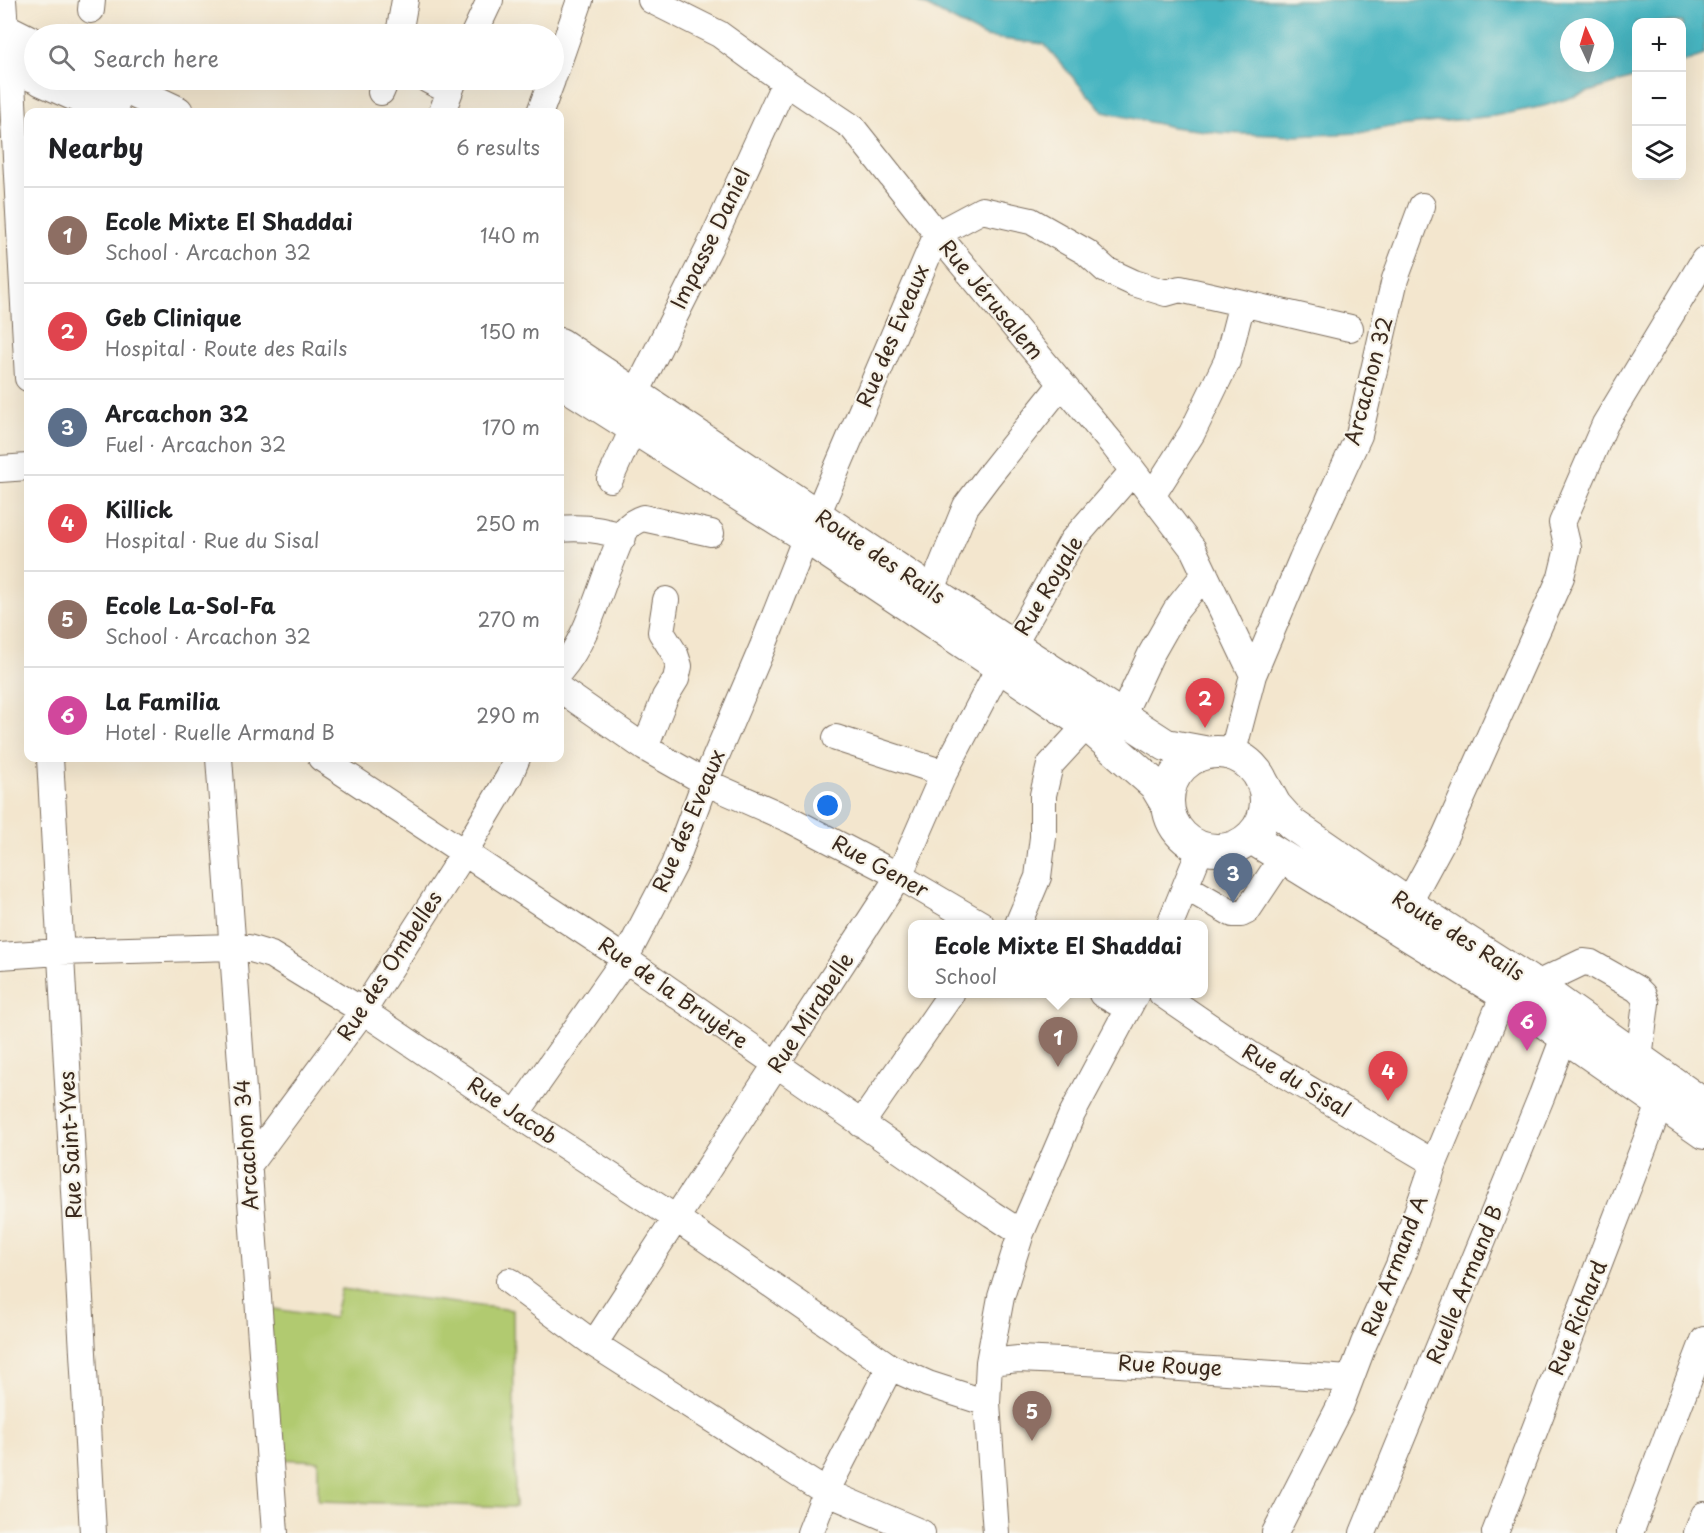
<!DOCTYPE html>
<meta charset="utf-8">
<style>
body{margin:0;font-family:"Playpen Sans",sans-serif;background:#f2f2f2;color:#202124}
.controls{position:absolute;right:18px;top:18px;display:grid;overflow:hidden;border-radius:12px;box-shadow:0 6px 24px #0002}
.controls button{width:54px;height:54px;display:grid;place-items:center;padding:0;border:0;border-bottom:2px solid #e0e0e0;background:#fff;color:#202124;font:30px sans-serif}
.compass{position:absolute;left:1560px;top:18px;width:54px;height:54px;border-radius:50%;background:#fff;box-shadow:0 6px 24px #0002;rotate:356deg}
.you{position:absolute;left:828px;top:806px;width:21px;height:21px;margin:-15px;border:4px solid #fff;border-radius:50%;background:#1a73e8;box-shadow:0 0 0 9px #1a73e833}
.badge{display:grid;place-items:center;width:39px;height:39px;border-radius:50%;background:#7c3aed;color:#fff;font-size:20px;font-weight:700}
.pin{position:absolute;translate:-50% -50px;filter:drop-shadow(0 2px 3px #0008)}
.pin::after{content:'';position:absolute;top:32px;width:21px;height:18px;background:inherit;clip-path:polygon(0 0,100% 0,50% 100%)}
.popup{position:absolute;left:908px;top:920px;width:300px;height:78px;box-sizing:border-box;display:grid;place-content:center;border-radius:12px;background:#fff;filter:drop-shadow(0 2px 4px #0005);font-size:20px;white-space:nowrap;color:#757577}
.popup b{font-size:22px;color:#202124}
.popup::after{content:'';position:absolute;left:50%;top:100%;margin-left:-12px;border:12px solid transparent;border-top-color:#fff}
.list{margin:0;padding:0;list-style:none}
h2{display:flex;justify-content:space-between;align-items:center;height:78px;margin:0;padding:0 24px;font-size:26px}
h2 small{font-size:20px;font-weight:400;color:#757577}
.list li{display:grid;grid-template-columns:39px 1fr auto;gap:18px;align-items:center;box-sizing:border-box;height:96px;padding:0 24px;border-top:2px solid #e0e0e0}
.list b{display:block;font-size:22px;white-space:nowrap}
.list p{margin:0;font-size:20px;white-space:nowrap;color:#757577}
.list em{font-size:20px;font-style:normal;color:#757577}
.icon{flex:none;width:33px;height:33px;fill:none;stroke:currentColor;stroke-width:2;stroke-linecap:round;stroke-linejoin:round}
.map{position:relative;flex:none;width:1704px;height:1533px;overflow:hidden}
.search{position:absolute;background:#fff;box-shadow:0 6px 24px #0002;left:24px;top:24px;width:540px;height:66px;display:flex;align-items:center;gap:15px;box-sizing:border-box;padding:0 21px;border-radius:33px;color:#757577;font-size:22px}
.panel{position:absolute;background:#fff;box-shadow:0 6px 24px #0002;left:24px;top:108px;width:540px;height:654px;border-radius:12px}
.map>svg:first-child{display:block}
.green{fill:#b1ca6f;stroke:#767a46;stroke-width:1.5}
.water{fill:#47b5c1;stroke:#417070;stroke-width:1.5;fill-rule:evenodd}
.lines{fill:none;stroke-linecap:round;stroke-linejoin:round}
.minor-casing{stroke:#7b6c5c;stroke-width:28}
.major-casing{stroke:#7b6c5c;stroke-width:34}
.minor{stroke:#fff;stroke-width:26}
.major{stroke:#fff;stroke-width:32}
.labels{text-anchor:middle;stroke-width:4.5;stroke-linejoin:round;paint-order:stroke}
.street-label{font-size:21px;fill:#3b2a1e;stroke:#f7f3e8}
</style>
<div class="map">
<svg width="1704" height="1533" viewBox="0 0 1704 1533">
<rect width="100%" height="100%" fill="#f7f3e8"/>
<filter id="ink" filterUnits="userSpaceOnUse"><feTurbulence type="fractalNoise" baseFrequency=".0167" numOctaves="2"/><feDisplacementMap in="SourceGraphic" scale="12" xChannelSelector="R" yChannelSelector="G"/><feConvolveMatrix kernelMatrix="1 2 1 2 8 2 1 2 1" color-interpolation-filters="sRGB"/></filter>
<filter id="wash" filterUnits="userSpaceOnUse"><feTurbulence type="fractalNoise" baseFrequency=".008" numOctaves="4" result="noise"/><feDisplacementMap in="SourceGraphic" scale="24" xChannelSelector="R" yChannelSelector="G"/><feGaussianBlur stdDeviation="1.35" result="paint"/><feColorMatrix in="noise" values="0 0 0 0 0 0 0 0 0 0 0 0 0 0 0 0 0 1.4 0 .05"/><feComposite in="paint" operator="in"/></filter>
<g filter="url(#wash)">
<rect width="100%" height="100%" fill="#f3e6ce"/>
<path class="green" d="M341,1289L513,1310L515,1507L318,1501V1461L279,1459L267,1308L334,1318Z"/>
<path class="water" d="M915,0H1704V55L1682,63V22H1636V77L1544,106L1494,116L1389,127L1360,133L1293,136L1222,133L1172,127L1103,112L1044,44L985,37ZM1569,27H1605V63H1569Z"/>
</g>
<g filter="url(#ink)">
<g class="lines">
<g class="minor-casing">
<path id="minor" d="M3,0L5,29
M651,0L719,34L785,82L852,127L937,234L1114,446L1193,549L1253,675
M91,10L92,0
M399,34L405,0
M474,34L490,0
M11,65L28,378
M554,75L580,0
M428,80L449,91
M381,92L386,80
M442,112L454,80
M540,112L552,80
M635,395L709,248L785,82
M0,469L28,467
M610,479L633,429
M1152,496L1192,433L1227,361L1242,303L1350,328
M817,515L937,234L982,210L1031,221L1086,252L1106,270L1134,283L1166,293L1180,289L1242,303
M560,529C582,527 602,529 623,537
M931,592L966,506L987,478L1061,385
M1013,646L1072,541L1133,471
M560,671C584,643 595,605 608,570C614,557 619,539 627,528C632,522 637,520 643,518L711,533
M560,689L645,748L705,782L791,820L899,876L981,924
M1122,716L1151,654L1176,610L1205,574
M836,738L944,773
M645,748L665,697L676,679L679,666L675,654L661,632L666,600
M1232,755L1253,675L1302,559L1359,435L1395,279L1422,206
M50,758L93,1533
M219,758L275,1533
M321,758L625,959L992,1214L1021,1233
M1186,887L1233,914H1241L1247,911L1283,857
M1408,904L1445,836L1561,577L1568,548L1562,523L1605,424L1704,260
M1018,924L1038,877L1043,837V795L1050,765L1087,725
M1170,924L1201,848
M0,956L60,952L233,947L248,948L271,955L363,1011L516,1114L674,1217L890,1367L928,1384L987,1403
M1535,985L1583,962L1591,963L1637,989L1643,995L1646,1003L1639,1058
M1102,994L1127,1008
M1162,994L1251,1055L1434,1163
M516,1114L625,959L674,865L705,782L763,646L806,537
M861,1124L951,994
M248,1166L363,1011L464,853L509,777L517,758
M509,1281L594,1344L826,1492L922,1533
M594,1344L899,876L944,773L1000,666
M989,1362L1019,1359L1104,1363L1350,1379
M810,1533L826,1492L890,1367
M996,1533L987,1403L989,1362L1001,1297L1021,1233L1072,1114L1136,994
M1275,1533L1341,1404L1364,1343L1399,1265L1434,1163L1504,994
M1363,1533L1542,1095L1564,1037
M1495,1533L1661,1102
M1630,1533L1704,1340
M1697,1533L1704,1515"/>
</g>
<g class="major-casing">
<path id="major" d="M0,27L34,44
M0,60L34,76
M42,80L113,112
M109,80L177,112
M560,344L1013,646L1166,745L1209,753
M560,381L806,537L1087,725L1155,785L1167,805
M1168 801a49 49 0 1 1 98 0a49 49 0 1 1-98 0Z
M1258,774L1275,805L1292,824L1408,904L1535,985L1704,1105
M1250,837L1504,994L1704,1133"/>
</g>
<use href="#minor" class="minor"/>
<use href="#major" class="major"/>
</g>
</g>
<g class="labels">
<g class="street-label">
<text transform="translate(711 239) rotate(-64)" y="7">Impasse Daniel</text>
<text transform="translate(991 300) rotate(50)" y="7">Rue Jérusalem</text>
<text transform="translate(893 336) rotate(-67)" y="7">Rue des Eveaux</text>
<text transform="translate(1369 381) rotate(-75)" y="7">Arcachon 32</text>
<text transform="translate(880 557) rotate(34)" y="7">Route des Rails</text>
<text transform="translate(1049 586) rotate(-59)" y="7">Rue Royale</text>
<text transform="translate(689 821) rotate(-67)" y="7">Rue des Eveaux</text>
<text transform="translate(880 867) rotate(29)" y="7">Rue Gener</text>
<text transform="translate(1458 936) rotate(32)" y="7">Route des Rails</text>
<text transform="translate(390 966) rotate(-57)" y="7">Rue des Ombelles</text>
<text transform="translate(673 993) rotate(35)" y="7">Rue de la Bruyère</text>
<text transform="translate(811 1013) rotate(-57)" y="7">Rue Mirabelle</text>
<text transform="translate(1296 1081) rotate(31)" y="7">Rue du Sisal</text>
<text transform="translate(512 1111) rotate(34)" y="7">Rue Jacob</text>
<text transform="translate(71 1145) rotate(-93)" y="7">Rue Saint-Yves</text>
<text transform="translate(247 1145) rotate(-94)" y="7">Arcachon 34</text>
<text transform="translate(1395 1266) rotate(-69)" y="7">Rue Armand A</text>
<text transform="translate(1465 1285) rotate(-68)" y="7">Ruelle Armand B</text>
<text transform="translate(1578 1318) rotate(-68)" y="7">Rue Richard</text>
<text transform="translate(1170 1366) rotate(3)" y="7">Rue Rouge</text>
</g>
</g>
</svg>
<div class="controls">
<button>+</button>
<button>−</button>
<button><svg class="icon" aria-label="layers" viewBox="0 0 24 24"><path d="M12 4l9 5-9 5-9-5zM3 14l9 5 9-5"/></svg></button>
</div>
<svg class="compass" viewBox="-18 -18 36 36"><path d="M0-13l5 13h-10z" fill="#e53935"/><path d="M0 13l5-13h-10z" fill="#757577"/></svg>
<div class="you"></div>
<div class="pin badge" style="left:1058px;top:1067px;background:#8d6e63">1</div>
<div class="popup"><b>Ecole Mixte El Shaddai</b>School</div>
<div class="pin badge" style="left:1205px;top:728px;background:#e0444e">2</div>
<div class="pin badge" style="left:1233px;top:903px;background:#5c6f8a">3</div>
<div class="pin badge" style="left:1388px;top:1101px;background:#e0444e">4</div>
<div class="pin badge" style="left:1032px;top:1441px;background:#8d6e63">5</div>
<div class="pin badge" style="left:1527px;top:1051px;background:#d1479c">6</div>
<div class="search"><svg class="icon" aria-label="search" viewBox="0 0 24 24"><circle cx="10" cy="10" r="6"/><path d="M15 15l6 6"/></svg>Search here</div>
<section class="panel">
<h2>Nearby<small>6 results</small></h2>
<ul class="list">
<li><span class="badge" style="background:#8d6e63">1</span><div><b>Ecole Mixte El Shaddai</b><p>School · Arcachon 32</p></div><em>140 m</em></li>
<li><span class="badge" style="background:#e0444e">2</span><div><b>Geb Clinique</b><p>Hospital · Route des Rails</p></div><em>150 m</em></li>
<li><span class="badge" style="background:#5c6f8a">3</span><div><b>Arcachon 32</b><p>Fuel · Arcachon 32</p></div><em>170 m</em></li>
<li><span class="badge" style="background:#e0444e">4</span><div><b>Killick</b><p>Hospital · Rue du Sisal</p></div><em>250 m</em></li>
<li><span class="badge" style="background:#8d6e63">5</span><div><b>Ecole La-Sol-Fa</b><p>School · Arcachon 32</p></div><em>270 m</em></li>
<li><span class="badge" style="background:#d1479c">6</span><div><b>La Familia</b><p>Hotel · Ruelle Armand B</p></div><em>290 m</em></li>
</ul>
</section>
</div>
